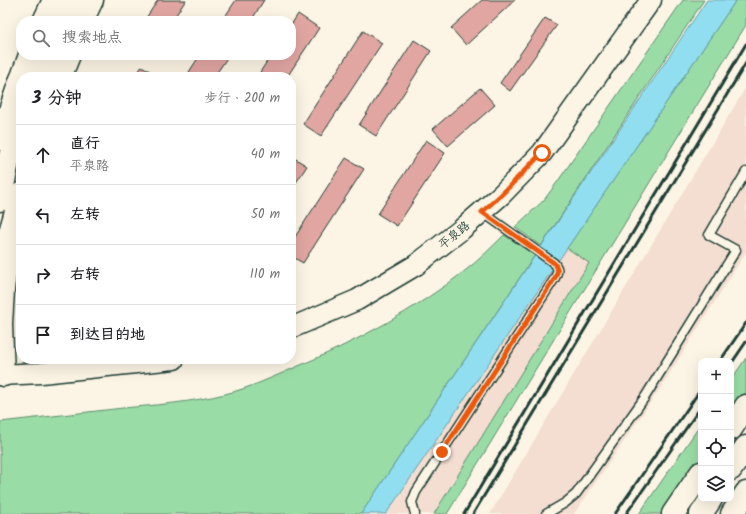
<!DOCTYPE html>
<html lang="zh">
<meta charset="utf-8">
<style>
body{margin:0;font-family:Kalam,"LXGW WenKai TC",sans-serif;background:#f2f2f2;color:#202124}
.controls{position:absolute;right:12px;bottom:12px;display:grid;overflow:hidden;border-radius:8px;box-shadow:0 4px 16px #0002}
.controls button{width:36px;height:36px;display:grid;place-items:center;padding:0;border:0;border-bottom:1px solid #e0e0e0;background:#fff;color:#202124;font:20px sans-serif}
.stop{position:absolute;width:12px;height:12px;margin:-9px;border:3px solid #ea580c;border-radius:50%;background:#fff}
.stop.end{background:#ea580c;border-color:#fff;box-shadow:0 1px 4px #0008}
.list{margin:0;padding:0;list-style:none}
h2{display:flex;justify-content:space-between;align-items:center;height:52px;margin:0;padding:0 16px;font-size:17px}
h2 small{font-size:13px;font-weight:400;color:#757577}
.list li{display:grid;grid-template-columns:26px 1fr auto;gap:12px;align-items:center;box-sizing:border-box;height:60px;padding:0 16px;border-top:1px solid #e0e0e0}
.list b{display:block;font-size:15px;white-space:nowrap}
.list p{margin:0;font-size:13px;white-space:nowrap;color:#757577}
.list em{font-size:13px;font-style:normal;color:#757577}
.icon{flex:none;width:22px;height:22px;fill:none;stroke:currentColor;stroke-width:2;stroke-linecap:round;stroke-linejoin:round}
.map{position:relative;flex:none;width:746px;height:514px;overflow:hidden}
.search{position:absolute;background:#fff;box-shadow:0 4px 16px #0002;left:16px;top:16px;width:280px;height:44px;display:flex;align-items:center;gap:10px;box-sizing:border-box;padding:0 14px;border-radius:16px;color:#757577;font-size:15px}
.panel{position:absolute;background:#fff;box-shadow:0 4px 16px #0002;left:16px;top:72px;width:280px;height:292px;border-radius:16px}
.map>svg:first-child{display:block}
.built{fill:#f4ddd1}
.green{fill:#9adca6;stroke:#5c8c6d}
.water{fill:#91def0;stroke:#639ea5}
.building{fill:#e1a6a2;stroke:#1f3d34}
.lines{fill:none;stroke-linecap:round;stroke-linejoin:round}
.service-casing{stroke:#1f3d34;stroke-width:11}
.tertiary-casing{stroke:#1f3d34;stroke-width:23}
.secondary-casing{stroke:#1f3d34;stroke-width:25}
.primary-casing{stroke:#1f3d34;stroke-width:25}
.trunk-casing{stroke:#1f3d34;stroke-width:25}
.service{stroke:#fcf5e5;stroke-width:8}
.tertiary{stroke:#fcf5e5;stroke-width:20}
.secondary{stroke:#fcf5e5;stroke-width:22}
.primary{stroke:#fcf5e5;stroke-width:22}
.trunk{stroke:#fcf5e5;stroke-width:22}
.rail{stroke:#1f3d34;stroke-width:3}
.route{stroke:#ea580c;stroke-width:5}
.labels{text-anchor:middle;stroke-width:4;stroke-linejoin:round;paint-order:stroke}
.street-label{font-size:12px;fill:#1f3d34;stroke:#fcf5e5}
</style>
<div class="map">
<svg width="746" height="514" viewBox="0 0 746 514">
<rect width="100%" height="100%" fill="#fcf5e5"/>
<filter id="ink" filterUnits="userSpaceOnUse"><feTurbulence type="fractalNoise" baseFrequency=".025" numOctaves="2"/><feDisplacementMap in="SourceGraphic" scale="8" xChannelSelector="R" yChannelSelector="G"/><feConvolveMatrix kernelMatrix="1 2 1 2 8 2 1 2 1" color-interpolation-filters="sRGB"/></filter>
<g filter="url(#ink)">
<path class="built" d="M746,87V252L661,387L574,514H490Z
M567,248L589,263L434,514H386Z"/>
<path class="green" d="M683,0H704L541,246L515,227L544,200L558,181Z
M736,0H746V25L447,514H434L589,263L567,248Z
M504,235L535,255L361,514H0V422C41,417 82,413 123,408C158,405 192,402 225,394C250,388 273,377 296,367C356,342 415,310 466,270C480,259 492,247 504,235Z
M746,358V393L731,415V380Z
M701,424V460L666,512L664,514H639Z"/>
<path class="water" d="M707,0H736L386,514H361Z"/>
<path class="building" d="M158,0H186L172,21H144Z
M236,0H264L251,21H222Z
M482,0H515L466,45L451,28Z
M298,14L319,28L287,77H257L271,55H291V25Z
M545,18L557,25L510,91L500,83Z
M363,31L382,43L321,136L303,124Z
M414,40L431,51L376,136L359,125Z
M200,55H229L214,77H197L189,72Z
M142,66L159,77H135Z
M480,88L495,105L448,146L433,129Z
M426,140L445,153L397,226L378,214Z
M291,156L307,166L291,190Z
M346,158L364,169L303,263L291,256V243Z"/>
<g class="lines">
<g class="service-casing">
<path id="service" d="M415,514L412,502L416,492L555,278C558,271 559,269 554,263L482,212
M546,514L565,503L576,494L645,397L736,250L709,235L746,172"/>
</g>
<g class="tertiary-casing">
<path id="tertiary" d="M291,328L357,300L416,265L462,229L501,195L542,153L651,0
M0,375L41,373L174,359"/>
</g>
<g class="secondary-casing">
<path id="secondary" d="M44,21L54,0
M82,21L92,0
M22,77L30,55
M60,77L69,55
M0,139L21,79
M3,375L1,324L3,290L10,232L21,194"/>
</g>
<g class="primary-casing">
<path id="primary" d="M61,21L71,0
M38,77L46,55
M0,200L8,162L21,123
M731,429L746,406
M673,514L701,473"/>
</g>
<g class="trunk-casing">
<path id="trunk" d="M731,469L746,447
M701,514L711,499
M732,514L746,493"/>
</g>
<use href="#service" class="service"/>
<use href="#tertiary" class="tertiary"/>
<use href="#secondary" class="secondary"/>
<use href="#primary" class="primary"/>
<use href="#trunk" class="trunk"/>
<path class="rail" d="M720,361L746,323
M731,364L746,342
M464,514L746,44
M473,514L746,63
M615,514L701,389
M626,514L701,407"/>
</g>
</g>
<g class="lines" filter="url(#ink)">
<path class="route" d="M442,452L555,278C558,271 559,269 554,263L482,212L501,195L542,153"/>
</g>
<g class="labels">
<g class="street-label">
<text transform="translate(454 235) rotate(-39)" y="4">平泉路</text>
</g>
</g>
</svg>
<div class="controls">
<button>+</button>
<button>−</button>
<button><svg class="icon" aria-label="locate" viewBox="0 0 24 24"><circle cx="12" cy="12" r="6"/><path d="M12 2v4M12 18v4M2 12h4M18 12h4"/></svg></button>
<button><svg class="icon" aria-label="layers" viewBox="0 0 24 24"><path d="M12 4l9 5-9 5-9-5zM3 14l9 5 9-5"/></svg></button>
</div>
<div class="stop" style="left:542px;top:153px"></div>
<div class="stop end" style="left:442px;top:452px"></div>
<div class="search"><svg class="icon" aria-label="search" viewBox="0 0 24 24"><circle cx="10" cy="10" r="6"/><path d="M15 15l6 6"/></svg>搜索地点</div>
<section class="panel">
<h2>3 分钟<small>步行 · 200 m</small></h2>
<ul class="list">
<li><svg class="icon" aria-label="ahead" viewBox="0 0 24 24"><path d="M12 20V5M6 11l6-6 6 6"/></svg><div><b>直行</b><p>平泉路</p></div><em>40 m</em></li>
<li><svg class="icon" aria-label="left" viewBox="0 0 24 24"><path d="M17 20v-9H6M10 6l-5 5 5 5"/></svg><div><b>左转</b></div><em>50 m</em></li>
<li><svg class="icon" aria-label="right" viewBox="0 0 24 24"><path d="M7 20v-9h11M14 6l5 5-5 5"/></svg><div><b>右转</b></div><em>110 m</em></li>
<li><svg class="icon" aria-label="arrive" viewBox="0 0 24 24"><path d="M6 21V4h12l-3 4 3 4H6"/></svg><div><b>到达目的地</b></div></li>
</ul>
</section>
</div>
